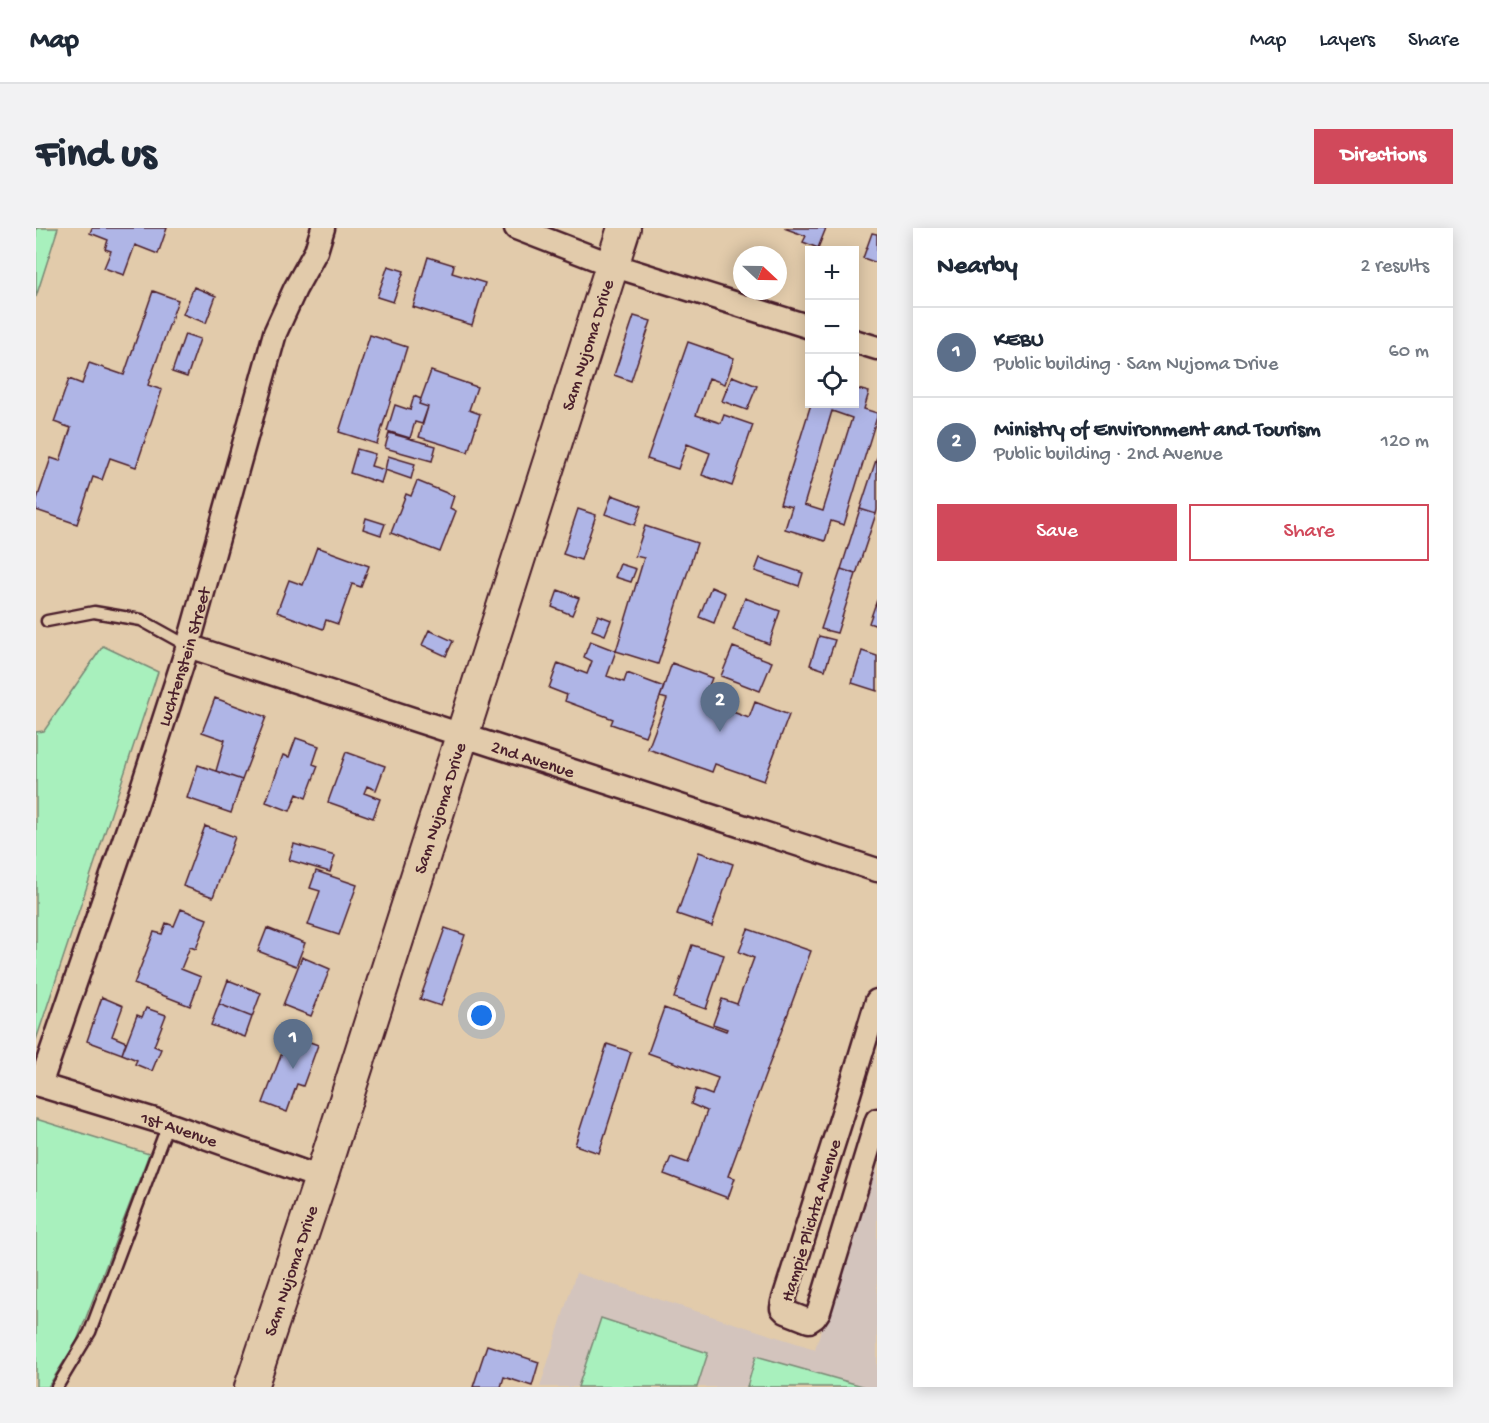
<!DOCTYPE html>
<meta charset="utf-8">
<style>
body{margin:0;font-family:"Gochi Hand",sans-serif;background:#f2f2f3;color:#1f2937}
.controls{position:absolute;right:18px;top:18px;display:grid;overflow:hidden;border-radius:0px;box-shadow:0 3px 15px #0003}
.controls button{width:54px;height:54px;display:grid;place-items:center;padding:0;border:0;border-bottom:2px solid #e0e1e3;background:#fff;color:#1f2937;font:30px sans-serif}
.compass{position:absolute;left:697px;top:18px;width:54px;height:54px;border-radius:50%;background:#fff;box-shadow:0 3px 15px #0003;rotate:112deg}
.you{position:absolute;left:446px;top:788px;width:21px;height:21px;margin:-15px;border:4px solid #fff;border-radius:50%;background:#1a73e8;box-shadow:0 0 0 9px #1a73e833}
.badge{display:grid;place-items:center;width:39px;height:39px;border-radius:50%;background:#d1495b;color:#fff;font-size:20px;font-weight:700}
.pin{position:absolute;translate:-50% -50px;filter:drop-shadow(0 2px 3px #0008)}
.pin::after{content:'';position:absolute;top:32px;width:21px;height:18px;background:inherit;clip-path:polygon(0 0,100% 0,50% 100%)}
.list{margin:0;padding:0;list-style:none}
h2{display:flex;justify-content:space-between;align-items:center;height:78px;margin:0;padding:0 24px;font-size:26px}
h2 small{font-size:20px;font-weight:400;color:#747a83}
.list li{display:grid;grid-template-columns:39px 1fr auto;gap:18px;align-items:center;box-sizing:border-box;height:90px;padding:0 24px;border-top:2px solid #e0e1e3}
.list b{display:block;font-size:22px;white-space:nowrap}
.list p{margin:0;font-size:20px;white-space:nowrap;color:#747a83}
.list em{font-size:20px;font-style:normal;color:#747a83}
.actions{display:flex;gap:12px;padding:18px 24px}
.actions a{flex:1;padding:14px 0;border:2px solid #d1495b;border-radius:0px;text-align:center;font-size:21px;color:#d1495b}
.actions .main{background:#d1495b;color:#fff}
.icon{flex:none;width:33px;height:33px;fill:none;stroke:currentColor;stroke-width:2;stroke-linecap:round;stroke-linejoin:round}
.map{position:relative;flex:none;width:841px;height:1159px;overflow:hidden;border-radius:0px}
header{display:flex;align-items:center;gap:36px;box-sizing:border-box;height:84px;padding:0 30px;background:#fff;border-bottom:2px solid #e0e1e3}
header strong{font-size:28px}
nav{display:flex;gap:33px;margin-inline-start:auto;font-size:21px}
.intro{display:flex;align-items:center;justify-content:space-between;box-sizing:border-box;height:144px;padding:0 36px}
h1{margin:0;font-size:42px}
.button{padding:15px 27px;border-radius:0px;background:#d1495b;color:#fff;font-size:21px;font-weight:700}
main{display:flex;gap:36px;padding:0 36px}
aside{flex:1;background:#fff;border-radius:0px;box-shadow:0 3px 15px #0003}
.map>svg:first-child{display:block}
.built{fill:#d3c4bd}
.green{fill:#a8f0bd;stroke:#798874;stroke-width:1.5}
.building{fill:#afb5e6;stroke:#4a1f2b;stroke-width:1.5;fill-rule:evenodd}
.lines{fill:none;stroke-linecap:round;stroke-linejoin:round}
.lane-casing{stroke:#4a1f2b;stroke-width:15}
.street-casing{stroke:#4a1f2b;stroke-width:27}
.secondary-casing{stroke:#4a1f2b;stroke-width:36}
.lane{stroke:#e2cbab;stroke-width:10}
.street{stroke:#e2cbab;stroke-width:22}
.secondary{stroke:#e2cbab;stroke-width:32}
.labels{text-anchor:middle;stroke-width:5;stroke-linejoin:round;paint-order:stroke}
.street-label{font-size:18px;fill:#4a1f2b;stroke:#e2cbab}
</style>
<header>
<strong>Map</strong>
<nav><a>Map</a><a>Layers</a><a>Share</a></nav>
</header>
<div class="intro"><h1>Find us</h1><a class="button">Directions</a></div>
<main>
<div class="map">
<svg width="841" height="1159" viewBox="0 0 841 1159">
<rect width="100%" height="100%" fill="#e2cbab"/>
<filter id="ink" filterUnits="userSpaceOnUse"><feTurbulence type="fractalNoise" baseFrequency=".0167" numOctaves="2"/><feDisplacementMap in="SourceGraphic" scale="12" xChannelSelector="R" yChannelSelector="G"/><feConvolveMatrix kernelMatrix="1 2 1 2 8 2 1 2 1" color-interpolation-filters="sRGB"/></filter>
<g filter="url(#ink)">
<path class="built" d="M841,924V1159H504L540,1045L779,1121Z"/>
<path class="green" d="M0,0H22L0,69Z
M67,418L122,444L0,812V504L8,503Z
M0,891L113,926L41,1113L12,1159H0Z
M565,1090L672,1125L661,1159H542Z
M720,1128L830,1159H711Z"/>
<path class="building" d="M56,0H131L122,26L99,17L88,47L68,40L75,23L69,21L72,12L54,5Z
M748,0H790L782,20L767,14L770,8Z
M836,5L841,6V35L827,30Z
M392,29L418,37L416,45L449,55L436,97L377,79Z
M352,38L368,43L357,74L341,69Z
M158,59L180,68L170,95L147,86Z
M117,63L142,72L112,157L126,162L100,239L74,230L66,252L57,249L41,296L0,282V274L15,230L24,233L35,200L18,194L33,151L46,156L53,135L88,147Z
M598,88L615,93L595,153L578,147Z
M149,106L164,111L151,149L136,144Z
M334,107L371,119L341,216L303,204Z
M652,114L698,130L689,156L673,150L660,187L685,195L688,187L717,197L696,258L666,247L674,225L651,216L642,241L611,231Z
M395,143L441,159L433,182L444,186L432,224L383,209L392,179L383,176Z
M696,148L721,158L711,182L686,173Z
M818,160L833,164L828,181L841,185V189L808,297L795,293L789,313L749,301L756,279L744,276L775,176H818ZM796,183L816,190L787,283L768,277Z
M378,168L385,171L383,176L392,179L386,196L379,194L374,210L351,203L359,177L374,182Z
M353,205L400,218L396,233L349,220Z
M321,221L339,226L335,238L349,242L345,255L314,245Z
M352,228L379,236L375,251L349,242Z
M841,229V282L840,286L824,281Z
M381,253L418,268L414,280L420,283L404,324L355,305L370,266L375,268Z
M576,267L606,278L599,297L569,286Z
M542,281L560,287L545,332L527,326Z
M824,281L840,286L820,346L805,341Z
M330,290L349,296L345,307L327,301Z
M609,298L661,315L622,436L580,423L608,330L599,328Z
M281,319L333,338L325,359L316,356L302,396L290,392L287,401L241,384L253,352L267,357Z
M724,330L767,345L763,358L719,343Z
M584,336L600,341L595,354L579,349Z
M805,341L820,346L801,405L785,401Z
M675,359L689,365L678,395L663,389Z
M522,362L543,370L536,387L516,379Z
M709,370L744,383L733,416L697,402Z
M841,372V398L833,395Z
M562,387L575,392L569,407L556,402Z
M393,402L417,413L410,428L386,417Z
M783,408L799,412L789,442L774,437Z
M554,413L580,423L571,448L588,454L591,445L628,459L609,508L575,496L577,491L529,473L531,467L513,460L522,435L551,446L556,433L548,429Z
M697,419L736,434L724,463L685,448Z
M826,423L841,428V463L816,455Z
M636,435L676,450L667,473L713,490L719,474L753,487L728,553L679,536L676,544L612,521L631,471L624,469Z
M179,470L230,489L206,552L180,543L189,512L166,504Z
M260,510L283,518L277,536L282,538L270,570L261,566L254,583L230,574L247,527L253,529Z
M310,524L349,538L340,562L331,558L328,565L344,571L337,590L292,574Z
M162,537L206,552L195,585L151,570Z
M169,598L199,609L177,669L147,658Z
M258,616L299,628L294,644L253,632Z
M663,624L697,636L676,698L641,686Z
M280,643L321,657L303,707L272,697L284,663L274,660Z
M145,681L171,691L160,721L154,719L145,741L165,749L154,778L98,756L118,704L126,706L130,695L138,698Z
M231,700L269,715L260,738L222,723Z
M409,700L429,707L405,778L384,771Z
M712,701L775,723L692,948L699,950L692,970L628,946L635,929L652,935L671,883L655,876L660,861L676,867L682,850L612,825L628,780L690,803L691,801L677,796L686,771L701,776L718,730L703,724Z
M656,717L688,727L670,781L638,770Z
M266,729L294,741L275,788L247,777Z
M192,752L225,765L216,789L183,776Z
M66,769L87,778L76,808L90,814L86,826L51,813Z
M183,776L216,789L209,809L175,797Z
M110,780L130,787L118,818L125,821L116,843L99,836L101,832L86,826L101,787L106,789Z
M263,810L282,817L267,858L261,856L251,884L227,875L247,822L257,826Z
M571,816L595,824L563,925L539,917Z
M451,1117L503,1134L496,1158L468,1149L465,1159H437Z"/>
<g class="lines">
<g class="lane-casing">
<path id="lane" d="M11,393L58,384L105,392L152,418
M21,1159L54,1104L132,896"/>
</g>
<g class="street-casing">
<g id="street">
<path d="M480,0L576,37L774,99"/>
<path d="M818,113L841,120"/>
<path id="s1" d="M152,418L841,642"/>
<path d="M841,773L808,882L747,1074L746,1080L750,1084L773,1093L779,1089L783,1083L841,892"/>
<path id="s2" d="M0,856L132,896L285,950"/>
<path id="s3" d="M4,857L105,563L152,418L239,105L259,61L280,23L287,0"/>
</g>
</g>
<g class="secondary-casing">
<g id="secondary">
<path id="s4" d="M215,1159L285,950L588,0"/>
</g>
</g>
<use href="#lane" class="lane"/>
<use href="#street" class="street"/>
<use href="#secondary" class="secondary"/>
</g>
</g>
<g class="labels">
<g class="street-label">
<text dy="6" stroke="none"><textPath href="#s4" startOffset="1095">Sam Nujoma Drive</textPath></text>
<text dy="6" stroke="none"><textPath href="#s3" startOffset="452">Luchtenstein Street</textPath></text>
<text dy="6" stroke="none"><textPath href="#s1" startOffset="363">2nd Avenue</textPath></text>
<text dy="6" stroke="none"><textPath href="#s4" startOffset="609">Sam Nujoma Drive</textPath></text>
<text dy="6" stroke="none"><textPath href="#s2" startOffset="150">1st Avenue</textPath></text>
<text transform="translate(774 992) rotate(-73)" y="6">Hampie Plichta Avenue</text>
<text dy="6" stroke="none"><textPath href="#s4" startOffset="123">Sam Nujoma Drive</textPath></text>
</g>
</g>
</svg>
<div class="controls">
<button>+</button>
<button>−</button>
<button><svg class="icon" aria-label="locate" viewBox="0 0 24 24"><circle cx="12" cy="12" r="6"/><path d="M12 2v4M12 18v4M2 12h4M18 12h4"/></svg></button>
</div>
<svg class="compass" viewBox="-18 -18 36 36"><path d="M0-13l5 13h-10z" fill="#e53935"/><path d="M0 13l5-13h-10z" fill="#747a83"/></svg>
<div class="you"></div>
<div class="pin badge" style="left:257px;top:841px;background:#5c6f8a">1</div>
<div class="pin badge" style="left:684px;top:504px;background:#5c6f8a">2</div>
</div>
<aside>
<h2>Nearby<small>2 results</small></h2>
<ul class="list">
<li><span class="badge" style="background:#5c6f8a">1</span><div><b>KEBU</b><p>Public building · Sam Nujoma Drive</p></div><em>60 m</em></li>
<li><span class="badge" style="background:#5c6f8a">2</span><div><b>Ministry of Environment and Tourism</b><p>Public building · 2nd Avenue</p></div><em>120 m</em></li>
</ul>
<div class="actions"><a class="main">Save</a><a>Share</a></div>
</aside>
</main>
